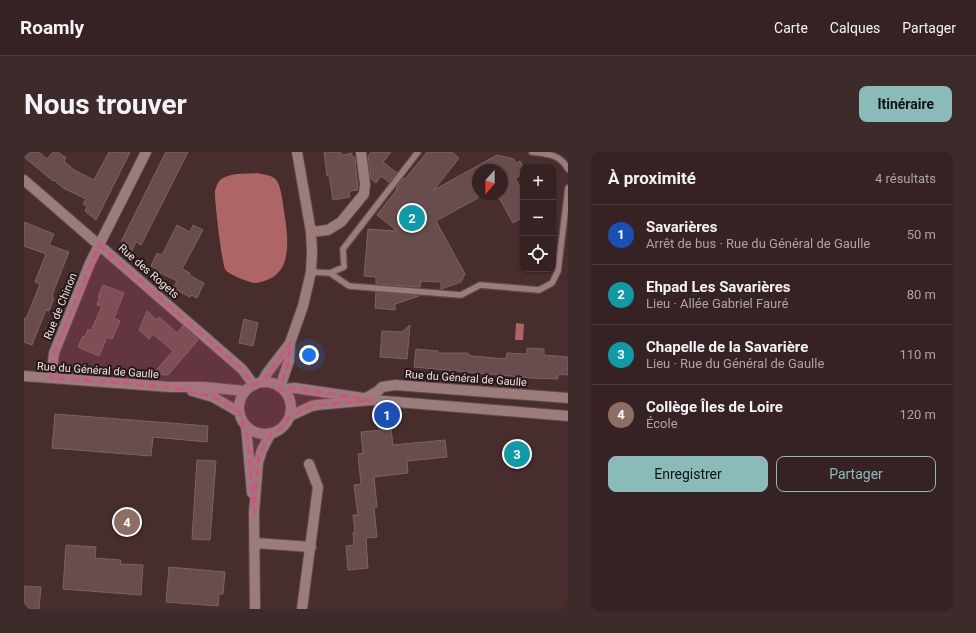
<!DOCTYPE html>
<html lang="fr">
<meta charset="utf-8">
<style>
body{margin:0;font-family:Roboto,sans-serif;background:#3d2a2a;color:#f1f3f6}
.controls{position:absolute;right:12px;top:12px;display:grid;overflow:hidden;border-radius:8px;box-shadow:0 1px 3px #0004}
.controls button{width:36px;height:36px;display:grid;place-items:center;padding:0;border:0;border-bottom:1px solid #503f40;background:#362222;color:#f1f3f6;font:20px sans-serif}
.compass{position:absolute;left:448px;top:12px;width:36px;height:36px;border-radius:50%;background:#362222;box-shadow:0 1px 3px #0004;rotate:201deg}
.you{position:absolute;left:285px;top:203px;width:14px;height:14px;margin:-10px;border:3px solid #fff;border-radius:50%;background:#1a73e8;box-shadow:0 0 0 6px #1a73e833}
.badge{display:grid;place-items:center;width:26px;height:26px;border-radius:50%;background:#8bbbb9;color:#fff;font-size:13px;font-weight:700}
.pin{position:absolute;translate:-50% -50%;border:2px solid #fff;box-shadow:0 1px 4px #0006}
.list{margin:0;padding:0;list-style:none}
h2{display:flex;justify-content:space-between;align-items:center;height:52px;margin:0;padding:0 16px;font-size:17px}
h2 small{font-size:13px;font-weight:400;color:#aaa4a5}
.list li{display:grid;grid-template-columns:26px 1fr auto;gap:12px;align-items:center;box-sizing:border-box;height:60px;padding:0 16px;border-top:1px solid #503f40}
.list b{display:block;font-size:15px;white-space:nowrap}
.list p{margin:0;font-size:13px;white-space:nowrap;color:#aaa4a5}
.list em{font-size:13px;font-style:normal;color:#aaa4a5}
.actions{display:flex;gap:8px;padding:12px 16px}
.actions a{flex:1;padding:9px 0;border:1px solid #8bbbb9;border-radius:8px;text-align:center;font-size:14px;color:#8bbbb9}
.actions .main{background:#8bbbb9;color:#111}
.icon{flex:none;width:22px;height:22px;fill:none;stroke:currentColor;stroke-width:2;stroke-linecap:round;stroke-linejoin:round}
.map{position:relative;flex:none;width:544px;height:457px;overflow:hidden;border-radius:8px}
header{display:flex;align-items:center;gap:24px;box-sizing:border-box;height:56px;padding:0 20px;background:#362222;border-bottom:1px solid #503f40}
header strong{font-size:19px}
nav{display:flex;gap:22px;margin-inline-start:auto;font-size:14px}
.intro{display:flex;align-items:center;justify-content:space-between;box-sizing:border-box;height:96px;padding:0 24px}
h1{margin:0;font-size:28px}
.button{padding:10px 18px;border-radius:8px;background:#8bbbb9;color:#111;font-size:14px;font-weight:700}
main{display:flex;gap:24px;padding:0 24px}
aside{flex:1;background:#362222;border-radius:8px;box-shadow:0 1px 3px #0004}
.map>svg:first-child{display:block}
.water{fill:#ad6565}
.building{fill:#694d4c;stroke:#7f6160}
.lines{fill:none;stroke-linecap:round;stroke-linejoin:round}
.service-casing{stroke:#604a4a;stroke-width:8}
.minor-casing{stroke:#604a4a;stroke-width:12}
.tertiary-casing{stroke:#604a4a;stroke-width:12}
.service{stroke:#9b7c7b;stroke-width:5.5}
.minor{stroke:#9b7c7b;stroke-width:10}
.tertiary{stroke:#9b7c7b;stroke-width:10}
.marked{fill:#d05483;fill-opacity:0.2;stroke:#d05483;stroke-width:3;stroke-dasharray:8 5;stroke-linejoin:round}
.labels{text-anchor:middle;stroke-width:4;stroke-linejoin:round;paint-order:stroke}
.street-label{font-size:11px;fill:#f2e0df;stroke:#251919}
</style>
<header>
<strong>Roamly</strong>
<nav><a>Carte</a><a>Calques</a><a>Partager</a></nav>
</header>
<div class="intro"><h1>Nous trouver</h1><a class="button">Itinéraire</a></div>
<main>
<div class="map">
<svg width="544" height="457" viewBox="0 0 544 457">
<rect width="100%" height="100%" fill="#482d2d"/>
<path class="water" d="M234,21C241,23 249,23 253,29C257,35 259,51 260,59C263,79 270,117 245,127C241,129 235,131 230,131C224,130 203,122 201,117C198,111 190,46 191,39C192,35 194,30 196,28C205,20 223,22 234,21Z
M492,171L500,172L499,188H491Z"/>
<path class="building" d="M0,0H15L23,7L29,0H34L42,6L40,9L50,18L70,28L85,0H106L72,68L61,59L63,54L59,52L62,47L39,36L30,28L29,29L0,5Z
M142,0H164L117,93L112,90L108,99L97,90Z
M300,0H317V2L319,3L328,1V5H331L334,38L325,39L326,45L309,48L305,23L303,24Z
M347,0H367L359,10L373,21L365,30L357,24L352,31L347,27L344,4Z
M403,0H428L435,6L410,38L473,3L490,7L492,11L496,9L499,15V22L491,26L499,41V65L489,71L473,42H478V18H454V46L412,69L441,122L437,130L417,137V130L397,129L396,135L352,132V125L340,124L344,77L373,79L353,63L373,37L372,36L379,26L381,27Z
M0,70L30,82L25,93L45,100L30,138L28,145L30,146L25,159L22,158L8,193L0,190V166L2,167L16,132L11,130L22,102L0,94Z
M153,73L166,80L169,73L179,78L158,117L166,121L165,123L180,131L173,146L167,143L166,145L149,136L153,129L130,118L131,116L127,114L133,101L137,103L139,101Z
M79,133L100,141L90,166L96,169L88,187L83,185L75,204L54,195L59,184L61,185L64,177L67,179L78,154L73,153L76,145H74Z
M352,140L395,144L371,152V158L351,156Z
M123,159L133,168L135,165L153,181L159,174L174,188L144,223L129,222L149,199L129,182L125,187L115,178Z
M220,167L234,171L229,194L215,191Z
M386,173L383,207L356,205L358,179L378,180Z
M503,196L520,197V203L544,205V223L534,222V227L507,226L390,215L392,197L414,199V201H444V203L448,204L482,207L483,201L503,202Z
M31,262L184,274L183,290L129,285L127,304L28,296Z
M367,277L369,293L421,288L423,305L383,309L384,321L350,325L353,355H350L353,385L342,386L344,416L324,418L322,394L330,393L329,381H331L329,363H334L330,333L337,332L334,302L339,301L337,280Z
M484,296H503L502,308L484,307Z
M173,308L192,309L186,388L168,387Z
M42,393L72,395L71,406L97,408L96,412L119,413L117,443L39,437Z
M145,415L201,420L199,442H195L194,454L142,450Z
M0,434L17,435L15,457H0Z"/>
<g class="lines">
<g class="service-casing">
<path id="service" d="M508,0C523,2 536,2 544,17
M287,120L306,121L320,115L319,97L394,0
M306,121L325,134L437,143L456,133L515,138L528,131L534,119L544,36"/>
</g>
<g class="minor-casing">
<path id="minor" d="M0,28L218,217L230,233
M287,80L304,78L317,70L340,42L341,32L337,0
M27,226L30,201L66,111L122,0
M238,230L243,221L266,191
M256,235L265,209L266,191L279,154L287,120L288,100L287,80L273,0
M342,246L354,239L358,235L371,233L544,246
M222,274L228,341
M231,391L287,395
M231,457L230,361L234,311L238,298L247,281
M278,457L294,335L285,312"/>
</g>
<g class="tertiary-casing">
<path id="tertiary" d="M0,224L146,235H180L221,239
M215 256a26 26 0 1 1 52 0a26 26 0 1 1-52 0Z
M259,237L271,236L339,246
M168,239L189,245L215,260
M266,264L288,254L293,253L348,248L544,264"/>
</g>
<use href="#service" class="service"/>
<use href="#minor" class="minor"/>
<use href="#tertiary" class="tertiary"/>
</g>
<path class="marked" d="M75,92L218,217L229,233L238,230L266,191L265,209L255,238L271,236L348,248L288,254L266,264L258,276L247,282L235,304L230,361L224,289L215,260L189,245L146,235L27,226L30,201Z"/>
<g class="labels">
<g class="street-label">
<text transform="translate(125 119) rotate(41)" y="4">Rue des Rogets</text>
<text transform="translate(36 154) rotate(-68)" y="4">Rue de Chinon</text>
<text transform="translate(74 218) rotate(4)" y="4">Rue du Général de Gaulle</text>
<text transform="translate(442 226) rotate(4)" y="4">Rue du Général de Gaulle</text>
</g>
</g>
</svg>
<div class="controls">
<button>+</button>
<button>−</button>
<button><svg class="icon" aria-label="locate" viewBox="0 0 24 24"><circle cx="12" cy="12" r="6"/><path d="M12 2v4M12 18v4M2 12h4M18 12h4"/></svg></button>
</div>
<svg class="compass" viewBox="-18 -18 36 36"><path d="M0-13l5 13h-10z" fill="#e53935"/><path d="M0 13l5-13h-10z" fill="#aaa4a5"/></svg>
<div class="you"></div>
<div class="pin badge" style="left:363px;top:263px;background:#1a4fb4">1</div>
<div class="pin badge" style="left:388px;top:66px;background:#0f9aa8">2</div>
<div class="pin badge" style="left:493px;top:302px;background:#0f9aa8">3</div>
<div class="pin badge" style="left:103px;top:370px;background:#8d6e63">4</div>
</div>
<aside>
<h2>À proximité<small>4 résultats</small></h2>
<ul class="list">
<li><span class="badge" style="background:#1a4fb4">1</span><div><b>Savarières</b><p>Arrêt de bus · Rue du Général de Gaulle</p></div><em>50 m</em></li>
<li><span class="badge" style="background:#0f9aa8">2</span><div><b>Ehpad Les Savarières</b><p>Lieu · Allée Gabriel Fauré</p></div><em>80 m</em></li>
<li><span class="badge" style="background:#0f9aa8">3</span><div><b>Chapelle de la Savarière</b><p>Lieu · Rue du Général de Gaulle</p></div><em>110 m</em></li>
<li><span class="badge" style="background:#8d6e63">4</span><div><b>Collège Îles de Loire</b><p>École</p></div><em>120 m</em></li>
</ul>
<div class="actions"><a class="main">Enregistrer</a><a>Partager</a></div>
</aside>
</main>
